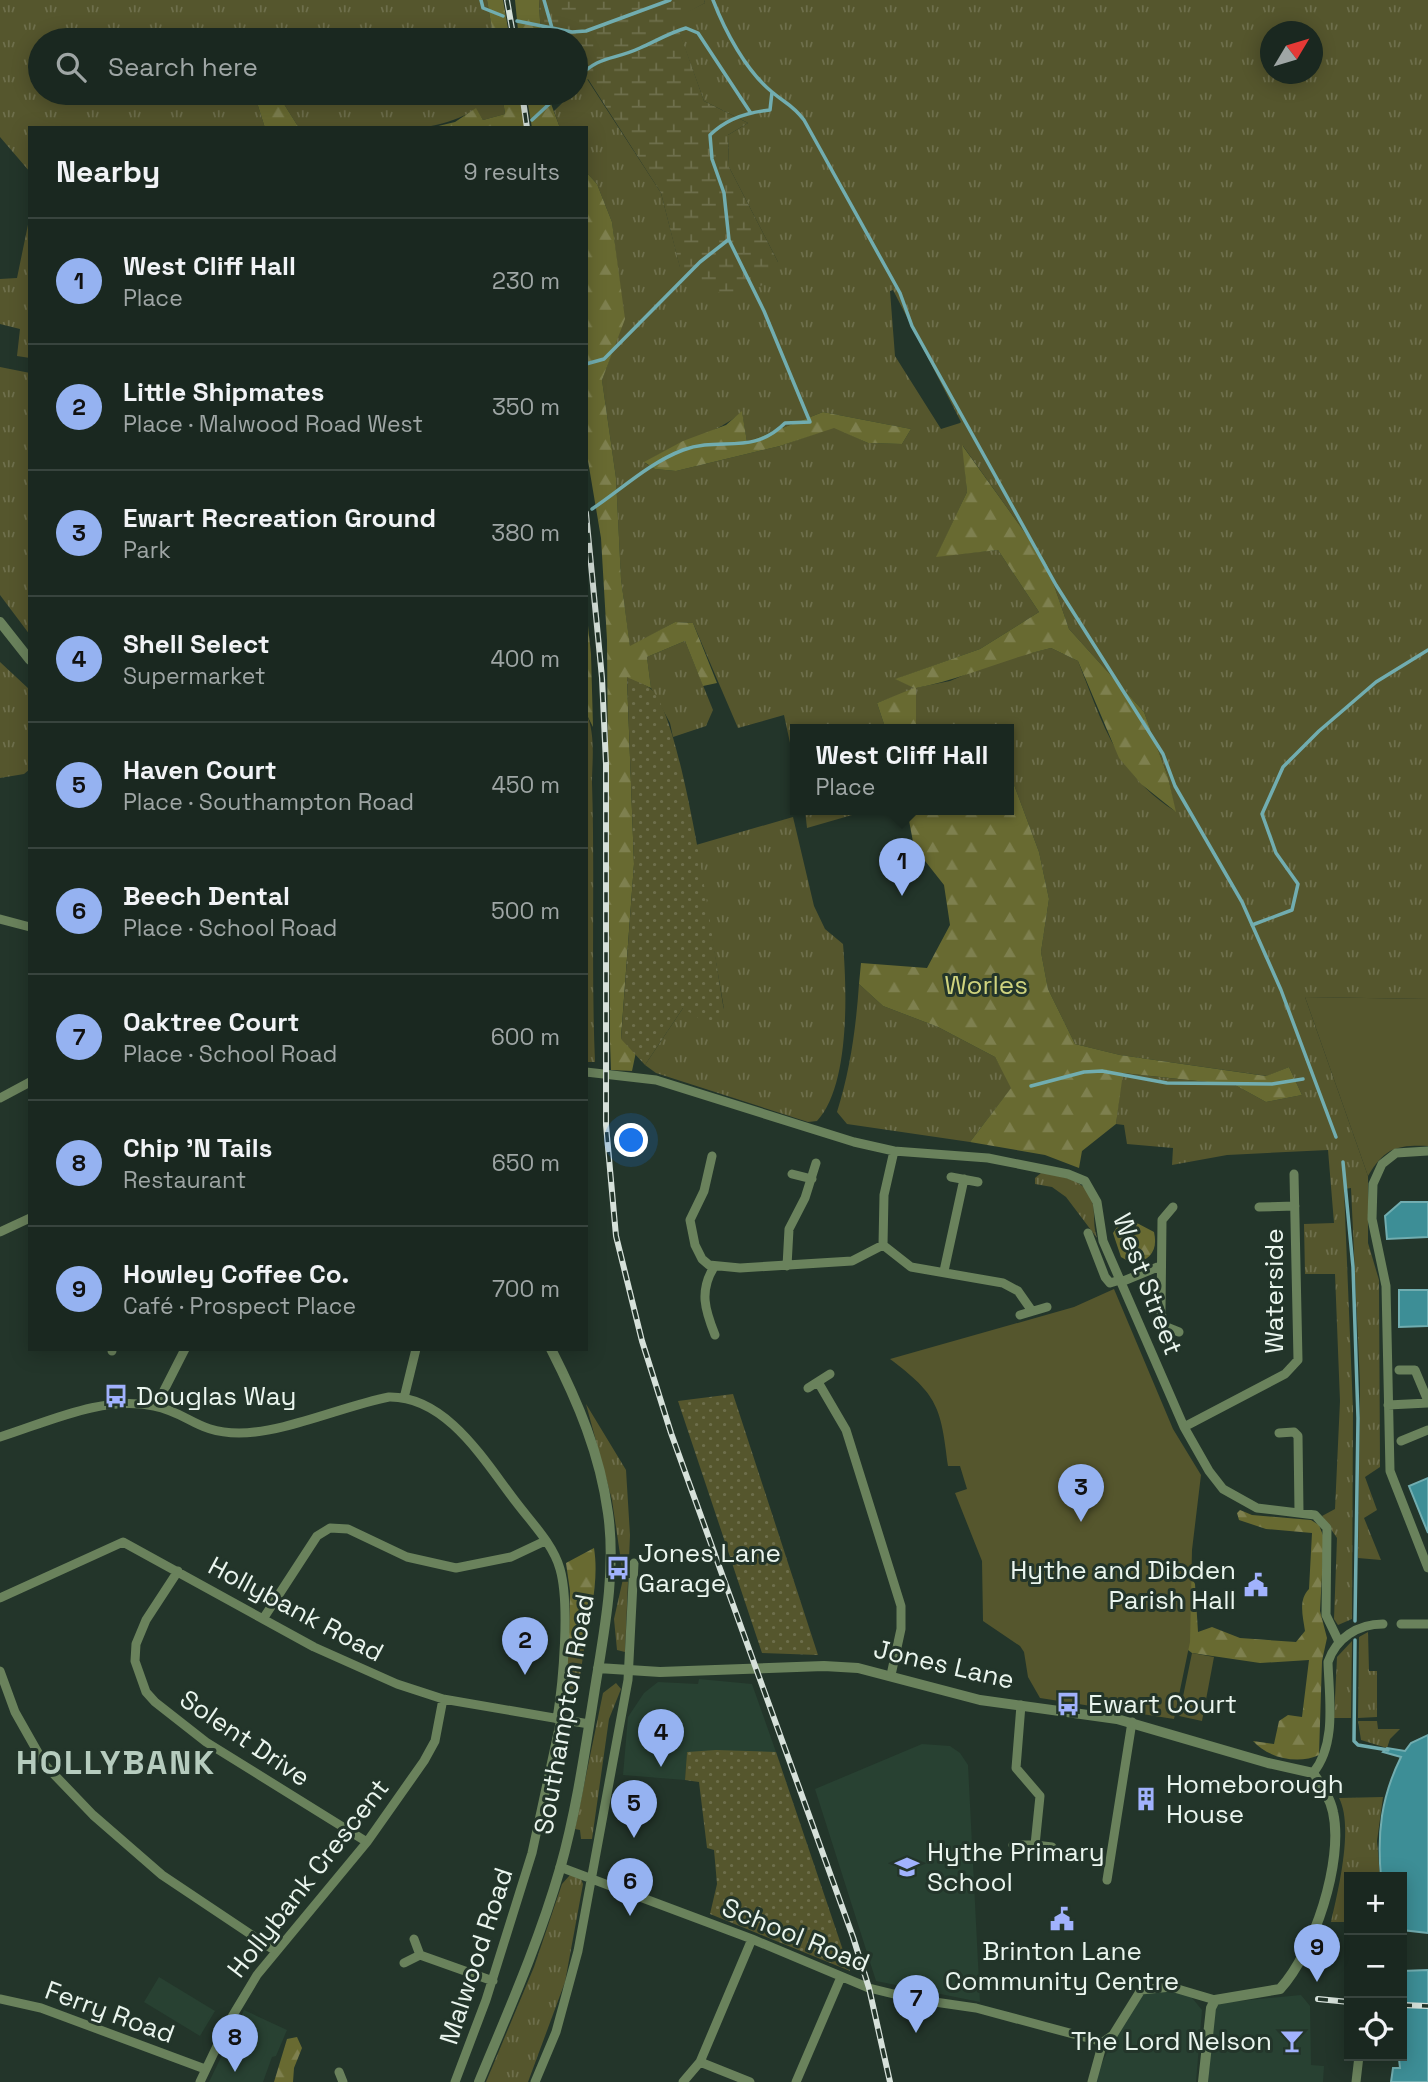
<!DOCTYPE html>
<meta charset="utf-8">
<style>
body{margin:0;font-family:"Space Grotesk",sans-serif;background:#233029;color:#f1f3f6}
.controls{position:absolute;right:21px;bottom:21px;display:grid;overflow:hidden;border-radius:0px;box-shadow:0 4px 18px #0003}
.controls button{width:63px;height:63px;display:grid;place-items:center;padding:0;border:0;border-bottom:2px solid #38443e;background:#1a2820;color:#f1f3f6;font:35px sans-serif}
.compass{position:absolute;left:1260px;top:21px;width:63px;height:63px;border-radius:50%;background:#1a2820;box-shadow:0 4px 18px #0003;rotate:52deg}
.you{position:absolute;left:632px;top:1141px;width:24px;height:24px;margin:-18px;border:5px solid #fff;border-radius:50%;background:#1a73e8;box-shadow:0 0 0 10px #1a73e833}
.badge{display:grid;place-items:center;width:46px;height:46px;border-radius:50%;background:#95b2f1;color:#111;font-size:23px;font-weight:700}
.pin{position:absolute;translate:-50% -58px;filter:drop-shadow(0 2px 4px #0008)}
.pin::after{content:'';position:absolute;top:37px;width:24px;height:21px;background:inherit;clip-path:polygon(0 0,100% 0,50% 100%)}
.popup{position:absolute;left:790px;top:724px;width:224px;height:91px;box-sizing:border-box;display:grid;place-content:center;border-radius:0px;background:#1a2820;filter:drop-shadow(0 2px 5px #0005);font-size:23px;white-space:nowrap;color:#9fa6a5}
.popup b{font-size:26px;color:#f1f3f6}
.popup::after{content:'';position:absolute;left:50%;top:100%;margin-left:-14px;border:14px solid transparent;border-top-color:#1a2820}
.list{margin:0;padding:0;list-style:none}
h2{display:flex;justify-content:space-between;align-items:center;height:91px;margin:0;padding:0 28px;font-size:30px}
h2 small{font-size:23px;font-weight:400;color:#9fa6a5}
.list li{display:grid;grid-template-columns:46px 1fr auto;gap:21px;align-items:center;box-sizing:border-box;height:126px;padding:0 28px;border-top:2px solid #38443e}
.list b{display:block;font-size:26px;white-space:nowrap}
.list p{margin:0;font-size:23px;white-space:nowrap;color:#9fa6a5}
.list em{font-size:23px;font-style:normal;color:#9fa6a5}
.icon{flex:none;width:38px;height:38px;fill:none;stroke:currentColor;stroke-width:2;stroke-linecap:round;stroke-linejoin:round}
.map{position:relative;flex:none;width:1428px;height:2082px;overflow:hidden}
.search{position:absolute;background:#1a2820;box-shadow:0 4px 18px #0003;left:28px;top:28px;width:560px;height:77px;display:flex;align-items:center;gap:18px;box-sizing:border-box;padding:0 24px;border-radius:38px;color:#9fa6a5;font-size:26px}
.panel{position:absolute;background:#1a2820;box-shadow:0 4px 18px #0003;left:28px;top:126px;width:560px;height:1225px;border-radius:0px}
.map>svg:first-child{display:block}
.built{fill:#284132}
.grass{fill:url(#grass-tufts);fill-rule:evenodd}
.forest{fill:url(#forest-firs)}
.wetland{fill:url(#wetland-marsh)}
.park{fill:#55562d}
.garden{fill:url(#garden-dots)}
.water{fill:#3d8e96;stroke:#71adb0;stroke-width:2}
.lines{fill:none;stroke-linecap:round;stroke-linejoin:round}
.stream{stroke:#71adb0;stroke-width:3.5}
.minor{stroke:#6a825c;stroke-width:9}
.tertiary{stroke:#6a825c;stroke-width:10}
.rail-casing{stroke:#d6e1da;stroke-width:6}
.rail{stroke:#23352a;stroke-width:3.5;stroke-dasharray:10;stroke-linecap:butt}
.labels{text-anchor:middle;stroke-width:6;stroke-linejoin:round;paint-order:stroke}
.park-label{font-size:26px;fill:#cfd37e;stroke:#23352a}
.street-label{font-size:26px;fill:#eaf5ee;stroke:#23352a}
.poi-label{font-size:26px;fill:#eaf5ee;stroke:#23352a;text-anchor:start}
.district-label{font-size:33px;font-weight:bold;letter-spacing:2px;fill:#b6ccbe;stroke:#23352a}
</style>
<div class="map">
<svg width="1428" height="2082" viewBox="0 0 1428 2082">
<defs>
<pattern id="grass-tufts" width="24" height="20" patternUnits="userSpaceOnUse" patternTransform="scale(1.75)"><rect width="24" height="20" fill="#55562d"/><path d="M3 7l-1-3M5 7V3M7 7l1-3M15 17l-1-3M17 17v-4M19 17l1-3" fill="none" stroke="#6e6f4c"/></pattern>
<pattern id="forest-firs" width="22" height="20" patternUnits="userSpaceOnUse" patternTransform="scale(1.75)"><rect width="22" height="20" fill="#686a31"/><path d="M5 1l3.5 6h-7zM16 11l3.5 6h-7z" fill="#7e804f"/></pattern>
<pattern id="wetland-marsh" width="20" height="14" patternUnits="userSpaceOnUse" patternTransform="scale(1.75)"><rect width="20" height="14" fill="#55562d"/><path d="M1 5h8M5 5V1M11 12h8M15 12V8" fill="none" stroke="#6e6f4c"/></pattern>
<pattern id="garden-dots" width="8" height="8" patternUnits="userSpaceOnUse" patternTransform="scale(1.75)"><rect width="8" height="8" fill="#55562d"/><path d="M2 2h.1M6 6h.1" fill="none" stroke="#6e6f4c" stroke-width="1.8" stroke-linecap="round"/></pattern>
</defs>
<rect width="100%" height="100%" fill="#23352a"/>
<path class="built" d="M699,1679L752,1684L776,1752H687L685,1780L623,1775L628,1717L644,1693L658,1682L698,1684Z
M922,1744L950,1746L960,1753L968,1765L980,2002L876,1981L815,1789Z
M159,1977L215,2011L200,2036L144,2002Z
M1168,1989L1188,1993L1202,2010L1196,2082H1093L1113,2040L1138,1998L1149,1991Z
M1301,1995L1310,2006L1311,2065L1324,2066L1323,2082H1208L1214,2015L1218,2003Z
M244,2010L287,2030L276,2056L272,2057L263,2082H209Z"/>
<path class="grass" d="M0,0H487L494,40H40V93H254L265,128H30V172L0,137Z
M704,0H1428V999L1305,997L1368,1176V1243L1379,1280L1380,1467L1365,1477L1377,1510L1364,1518L1381,1560L1358,1558L1360,1383L1351,1188L1344,1189L1353,1410L1352,1619L1338,1625L1334,1619L1337,1538L1322,1516L1335,1509L1340,1401L1335,1274H1305L1304,1224L1334,1223L1328,1150L1227,1155L1172,1165L1173,1148L1127,1144L1124,1125L1116,1124L1122,1073L1235,1085L1266,1102L1302,1095L1289,1067L1267,1076L1120,1055L1075,1044L1048,989L1041,952L1049,899L1039,852L1013,782L1009,780V730H916L915,689L877,703L886,730H795V766L784,715L738,728L693,623L675,622L630,647L621,579L616,478L602,380L624,319L612,222L597,184L586,172V128H560L554,111L587,79L661,193L680,267L778,262L729,167L728,135L748,123L704,101L674,18L705,3ZM1270,32H1312V74H1270ZM893,290L961,422L960,423L941,429L895,356L890,291ZM742,412L747,442L823,412L911,429L902,444L868,443L834,427L780,446L676,471L655,469L645,463C675,442 714,436 742,412ZM963,446L1046,562L1069,629L1144,712L1168,777L1175,811C1117,775 1102,722 1078,661L1051,648L997,661L950,681L915,688L896,679L980,649L1039,612L998,550L937,556L967,492Z
M277,93H502L505,114L483,120L476,109C426,140 357,128 299,128Z
M30,215V358L17,356L20,329L0,324V279L17,278Z
M0,367L30,373V635L0,595Z
M685,641L713,710L706,726L673,737L670,723L651,688L647,657Z
M0,662L30,690V769L24,774L0,778Z
M586,713C596,733 592,762 592,783C595,876 591,969 595,1062H586Z
M805,810H858L859,813L807,828Z
M793,817L814,906L825,929L843,944C847,990 850,1086 817,1121L808,1122L656,1073L645,1065L683,1008L724,1009L696,845Z
M859,984L883,1006L938,1027L995,1057L1012,1087L970,1142L847,1124L837,1112C850,1071 856,1028 859,984Z
M1041,1173C1062,1176 1090,1180 1093,1205C1095,1217 1093,1226 1097,1238L1066,1197L1052,1187L1035,1184V1178Z
M586,1404L626,1470L630,1535L625,1652L617,1650L614,1619L623,1579L622,1568L612,1500Z
M1368,1632L1369,1671H1377V1717L1358,1718L1359,1637Z
M569,1638L578,1645L585,1643L578,1690L564,1693Z
M1352,1641L1351,1718H1334L1337,1657Z
M616,1683L621,1689L609,1719L592,1839H581L580,1830L575,1829L603,1693Z
M1358,1721H1377L1378,1729H1400L1390,1739L1387,1748L1361,1740Z
M1383,1797L1377,1841L1380,1877H1349V1916L1345,1922H1331C1338,1891 1354,1826 1339,1798Z
M570,1875L581,1879L583,1884L565,1982L528,2082H486L534,1967L562,1884Z"/>
<path class="forest" d="M487,0H503L510,40H494Z
M515,0H539L541,40H519Z
M254,93H277L299,128H265Z
M502,93H520L526,128H430L455,122L476,108L483,120L505,114Z
M526,93H547L560,128H532Z
M586,172L597,184L612,222L625,319L602,380L616,478L621,579L630,646L675,622L693,623L717,683L703,686L685,641L647,657L651,688L627,678L634,864L621,1038L636,1052L632,1071L611,1070L610,1042L607,640L601,538L586,449Z
M742,411L747,442L823,412L911,429L902,444L868,443L834,428L780,446L676,471L655,469L644,462L683,441L726,425Z
M962,445L1046,562L1069,629L1144,712L1168,777L1176,812L1141,784L1119,758L1078,661L1051,648C1004,659 962,679 916,688V730H886L877,703L914,688L895,679L980,649L1039,612L998,550L936,557L967,492Z
M586,607L591,654L593,727L586,713Z
M1009,780L1013,782L1039,852L1049,899L1041,952L1048,989L1075,1044L1120,1055L1266,1076L1289,1067L1302,1095L1266,1102L1235,1085L1123,1073L1116,1124L1082,1151L1079,1168L1045,1155L970,1142L1011,1088L995,1057L938,1027L883,1006L859,984L861,963L927,968L950,925L944,885L914,847L907,810H1009Z
M1135,1222L1154,1232C1158,1250 1151,1260 1133,1264L1121,1257L1113,1233L1119,1224Z
M1240,1510L1252,1515L1311,1520L1319,1525L1324,1538L1320,1611L1327,1638L1322,1661L1319,1755C1298,1765 1268,1758 1253,1741L1274,1744L1279,1721L1288,1715L1302,1717L1309,1660L1260,1663L1192,1653L1184,1647L1189,1572L1195,1584L1198,1632L1212,1627L1240,1638L1296,1642L1305,1631C1303,1617 1298,1600 1309,1589L1312,1533L1266,1529L1239,1520L1237,1513Z
M594,1548C599,1579 591,1612 585,1643L578,1645L569,1638L570,1591L566,1563Z
M297,2037L302,2048L294,2068L293,2082H274L287,2039Z"/>
<path class="wetland" d="M539,0H704L705,3L675,19L704,101L748,123L728,135L729,167L778,262L763,285L733,295L706,290L680,268L661,193L588,79L576,90V40H541Z"/>
<path class="park" d="M1305,997L1428,999V1146C1396,1145 1385,1148 1368,1176Z
M1114,1289L1173,1429L1201,1475L1192,1550L1190,1642L1174,1719L1040,1698L1028,1677L1024,1652L1020,1646L983,1621L982,1561L955,1493L967,1489L960,1466H948C941,1407 938,1395 890,1359L1074,1307Z
M1192,1653L1214,1657L1202,1721L1179,1716Z"/>
<path class="garden" d="M627,677C634,681 646,684 651,689C684,720 714,953 724,1009L709,1025L683,1008L645,1065L621,1039L634,864Z
M733,1394L818,1655L762,1653L678,1401Z
M716,1750L776,1752L850,1971L710,1914L717,1884L714,1850L707,1848L699,1782L685,1780L687,1752Z"/>
<path class="water" d="M1401,1202H1428V1237L1387,1239L1385,1216Z
M1399,1290H1428V1326L1399,1327Z
M1428,1478V1533L1409,1486Z
M1428,1735V1933L1402,1930V1877H1381C1377,1834 1381,1797 1401,1757L1383,1752L1387,1748L1405,1751L1411,1743Z
M1428,1970V2082H1391L1393,2068H1400L1399,2059L1391,2056H1402V1971Z"/>
<g class="lines">
<path class="stream" d="M481,0L483,8L503,16
M544,0L552,28
M713,0C725,31 746,71 772,92C786,104 792,104 804,120L900,293L912,326L1056,585L1163,754L1175,786L1242,902L1281,990L1336,1137
M517,21L572,32L586,31L670,0
M576,79C601,54 612,61 640,48C656,41 669,33 686,28L698,33L750,112
M532,120L561,93
M586,364L604,359L700,262L728,240
M592,509C622,489 649,463 683,450C721,436 752,456 785,423L810,422L764,311L729,240L724,193L712,159L710,135C726,119 748,112 770,110L772,92
M1252,925L1292,910L1298,884L1276,853L1262,814L1283,767L1319,731L1376,682L1428,650
M1031,1086L1084,1072L1102,1071L1167,1083L1272,1084L1303,1079
M1343,1162L1353,1267L1358,1418L1355,1621
M1355,1640L1354,1741L1358,1745L1388,1750"/>
<path class="minor" d="M0,919L30,927
M586,1072L656,1080L854,1142L894,1151L988,1158L1068,1174L1085,1181L1097,1202L1103,1241L1184,1427L1209,1471L1223,1489L1257,1508L1315,1515L1327,1528L1326,1615L1339,1642
M0,1098L30,1082
M894,1151L884,1195L883,1245L911,1267L1003,1283L1018,1291L1032,1311
M1428,1151L1396,1153L1382,1164L1373,1184L1372,1219L1386,1286L1390,1471L1428,1568
M712,1156L704,1191L690,1220L695,1245L702,1259L709,1265L740,1268L852,1261L883,1245
M792,1174L812,1179
M951,1177L978,1182
M1173,1207L1162,1220L1161,1312L1164,1326L1179,1332
M1259,1207L1295,1206
M0,1232L30,1218
M1088,1233L1105,1277L1110,1283L1120,1280
M787,1266L789,1229L805,1198L816,1163
M714,1267C699,1291 705,1310 715,1335
M944,1271L964,1179
M1121,1282L1160,1266
M1020,1315L1047,1307
M112,1351V1349
M1399,1370H1415L1428,1401
M818,1382L846,1430L901,1606V1629L891,1675
M808,1388L830,1374
M404,1398L416,1349
M1388,1405L1428,1403
M156,1406L185,1349
M1184,1427L1285,1374L1298,1360L1294,1174
M1279,1433L1294,1432L1298,1436L1299,1512
M0,1437C48,1422 103,1395 154,1406C189,1413 197,1433 239,1433C284,1433 343,1406 389,1397C447,1396 485,1462 516,1502C531,1522 553,1544 560,1569C570,1604 563,1682 557,1719
M1401,1441L1428,1430
M178,1571L146,1620L136,1644L135,1661L146,1692L155,1702L206,1742L367,1842
M0,1598L123,1542L314,1647L397,1684L443,1699L589,1724
M263,1619L317,1536L330,1528L348,1529L407,1557L456,1568L511,1557L545,1541
M1401,1624H1428
M0,1671L15,1712L45,1765L93,1815L162,1875L274,1950
M1021,1705L1016,1768L1040,1796L1035,1845L1052,1847
M1313,1773C1337,1744 1329,1698 1328,1662C1336,1638 1358,1624 1383,1624
M1013,1845H1035
M560,1867L752,1939L869,1988L914,1999L976,2008L1103,2042
M1107,1880L1132,1722
M414,1939L420,1955L493,1981
M404,1963L420,1955
M0,1999L41,2008L205,2069
M700,2062L750,2082
M339,2072L343,2082
M200,2082L227,2025L257,1975L367,1842L424,1761L435,1741L443,1699
M455,2082L486,2000L532,1853L561,1719
M535,2082L556,2032L578,1951L628,1680L634,1563
M683,2082L700,2062L752,1939
M796,2082L841,1977
M1092,2082L1103,2042L1113,2035L1141,1990L1171,1987L1215,2000
M1356,2082L1359,2056"/>
<path class="tertiary" d="M0,622L30,660
M598,1668L660,1672L824,1666L858,1668L980,1700L1117,1719L1268,1763L1313,1773C1321,1785 1330,1797 1333,1812C1344,1861 1314,1952 1280,1989L1215,2000L1211,2008L1203,2082
M479,2082C508,2012 539,1942 560,1869C577,1809 586,1744 596,1682C605,1627 616,1569 608,1513C600,1454 578,1402 551,1349"/>
<g class="rail-casing">
<path id="rail" d="M507,0L514,40
M522,93L527,128
M586,513L602,678L606,764V1125L616,1236L642,1341L671,1433L853,1937L869,1988L890,2082
M1318,1999L1349,2002
M1402,2005L1428,2006"/>
</g>
<use href="#rail" class="rail"/>
</g>
<defs>
<g id="bus-bare" transform="scale(1.89)"><path d="M-5-6H5V4H4V6H2V4H-2V6H-4V4H-5ZM-3.5-4V0h7V-4ZM-3.5 1.2v1.5H-2V1.2ZM2 1.2v1.5H3.5V1.2Z" fill="#a1b2fd" stroke="#23352a" stroke-width="2.5" paint-order="stroke"/></g>
<g id="civic-bare" transform="scale(1.89)"><path d="M-.6-6.5H3V-4.5H.6V-3L4-1V1h2V6H-6V1h2V-1L-.6-3ZM-1.2 2.5V6h2.4V2.5Z" fill="#a1b2fd" stroke="#23352a" stroke-width="2.5" paint-order="stroke"/></g>
<g id="building-bare" transform="scale(1.89)"><path d="M-4-6H4V6H1V3H-1V6H-4ZM-2.5-4.3h1.7v1.8h-1.7ZM.8-4.3h1.7v1.8H.8ZM-2.5-1h1.7V.8h-1.7ZM.8-1h1.7V.8H.8Z" fill="#a1b2fd" stroke="#23352a" stroke-width="2.5" paint-order="stroke"/></g>
<g id="school-bare" transform="scale(1.89)"><path d="M0-5L7-2L0 1L-7-2ZM-4 1L0 2.5L4 1V4Q0 6-4 4Z" fill="#a1b2fd" stroke="#23352a" stroke-width="2.5" paint-order="stroke"/></g>
<g id="bar-bare" transform="scale(1.89)"><path d="M-6-5H6L.8 .8V4.5H3.5V6h-7V4.5H-.8V.8Z" fill="#a1b2fd" stroke="#23352a" stroke-width="2.5" paint-order="stroke"/></g>
</defs>
<g fill-rule="evenodd">
<use href="#bus-bare" x="116" y="1396"/>
<use href="#bus-bare" x="618" y="1568"/>
<use href="#civic-bare" x="1256" y="1585"/>
<use href="#bus-bare" x="1068" y="1704"/>
<use href="#building-bare" x="1146" y="1799"/>
<use href="#school-bare" x="907" y="1867"/>
<use href="#civic-bare" x="1062" y="1919"/>
<use href="#bar-bare" x="1292" y="2041"/>
</g>
<g class="labels">
<g class="park-label">
<text x="986" y="994">Worles</text>
</g>
<g class="street-label">
<text transform="translate(1148 1284) rotate(69)" y="9">West Street</text>
<text transform="translate(1274 1291) rotate(-90)" y="9">Waterside</text>
<text transform="translate(296 1609) rotate(28)" y="9">Hollybank Road</text>
<text transform="translate(944 1664) rotate(13)" y="9">Jones Lane</text>
<text transform="translate(564 1714) rotate(-80)" y="9">Southampton Road</text>
<text transform="translate(245 1738) rotate(34)" y="9">Solent Drive</text>
<text transform="translate(308 1878) rotate(-52)" y="9">Hollybank Crescent</text>
<text transform="translate(796 1935) rotate(22)" y="9">School Road</text>
<text transform="translate(476 1956) rotate(-72)" y="9">Malwood Road</text>
<text transform="translate(110 2012) rotate(20)" y="9">Ferry Road</text>
</g>
<g class="poi-label">
<text x="136" y="1405">Douglas Way</text>
<text x="638" y="1562">Jones Lane<tspan x="638" dy="30">Garage</tspan></text>
<text x="1236" y="1579" text-anchor="end">Hythe and Dibden<tspan x="1236" dy="30">Parish Hall</tspan></text>
<text x="1088" y="1713">Ewart Court</text>
<text x="1166" y="1793">Homeborough<tspan x="1166" dy="30">House</tspan></text>
<text x="927" y="1861">Hythe Primary<tspan x="927" dy="30">School</tspan></text>
<text x="1062" y="1960" text-anchor="middle">Brinton Lane<tspan x="1062" dy="30">Community Centre</tspan></text>
<text x="1272" y="2050" text-anchor="end">The Lord Nelson</text>
</g>
<g class="district-label">
<text x="116" y="1774">HOLLYBANK</text>
</g>
</g>
</svg>
<div class="controls">
<button>+</button>
<button>−</button>
<button><svg class="icon" aria-label="locate" viewBox="0 0 24 24"><circle cx="12" cy="12" r="6"/><path d="M12 2v4M12 18v4M2 12h4M18 12h4"/></svg></button>
</div>
<svg class="compass" viewBox="-18 -18 36 36"><path d="M0-13l5 13h-10z" fill="#e53935"/><path d="M0 13l5-13h-10z" fill="#9fa6a5"/></svg>
<div class="you"></div>
<div class="pin badge" style="left:902px;top:896px">1</div>
<div class="popup"><b>West Cliff Hall</b>Place</div>
<div class="pin badge" style="left:525px;top:1675px">2</div>
<div class="pin badge" style="left:1081px;top:1522px">3</div>
<div class="pin badge" style="left:661px;top:1767px">4</div>
<div class="pin badge" style="left:634px;top:1838px">5</div>
<div class="pin badge" style="left:630px;top:1916px">6</div>
<div class="pin badge" style="left:916px;top:2033px">7</div>
<div class="pin badge" style="left:235px;top:2072px">8</div>
<div class="pin badge" style="left:1317px;top:1982px">9</div>
<div class="search"><svg class="icon" aria-label="search" viewBox="0 0 24 24"><circle cx="10" cy="10" r="6"/><path d="M15 15l6 6"/></svg>Search here</div>
<section class="panel">
<h2>Nearby<small>9 results</small></h2>
<ul class="list">
<li><span class="badge">1</span><div><b>West Cliff Hall</b><p>Place</p></div><em>230 m</em></li>
<li><span class="badge">2</span><div><b>Little Shipmates</b><p>Place · Malwood Road West</p></div><em>350 m</em></li>
<li><span class="badge">3</span><div><b>Ewart Recreation Ground</b><p>Park</p></div><em>380 m</em></li>
<li><span class="badge">4</span><div><b>Shell Select</b><p>Supermarket</p></div><em>400 m</em></li>
<li><span class="badge">5</span><div><b>Haven Court</b><p>Place · Southampton Road</p></div><em>450 m</em></li>
<li><span class="badge">6</span><div><b>Beech Dental</b><p>Place · School Road</p></div><em>500 m</em></li>
<li><span class="badge">7</span><div><b>Oaktree Court</b><p>Place · School Road</p></div><em>600 m</em></li>
<li><span class="badge">8</span><div><b>Chip 'N Tails</b><p>Restaurant</p></div><em>650 m</em></li>
<li><span class="badge">9</span><div><b>Howley Coffee Co.</b><p>Café · Prospect Place</p></div><em>700 m</em></li>
</ul>
</section>
</div>
